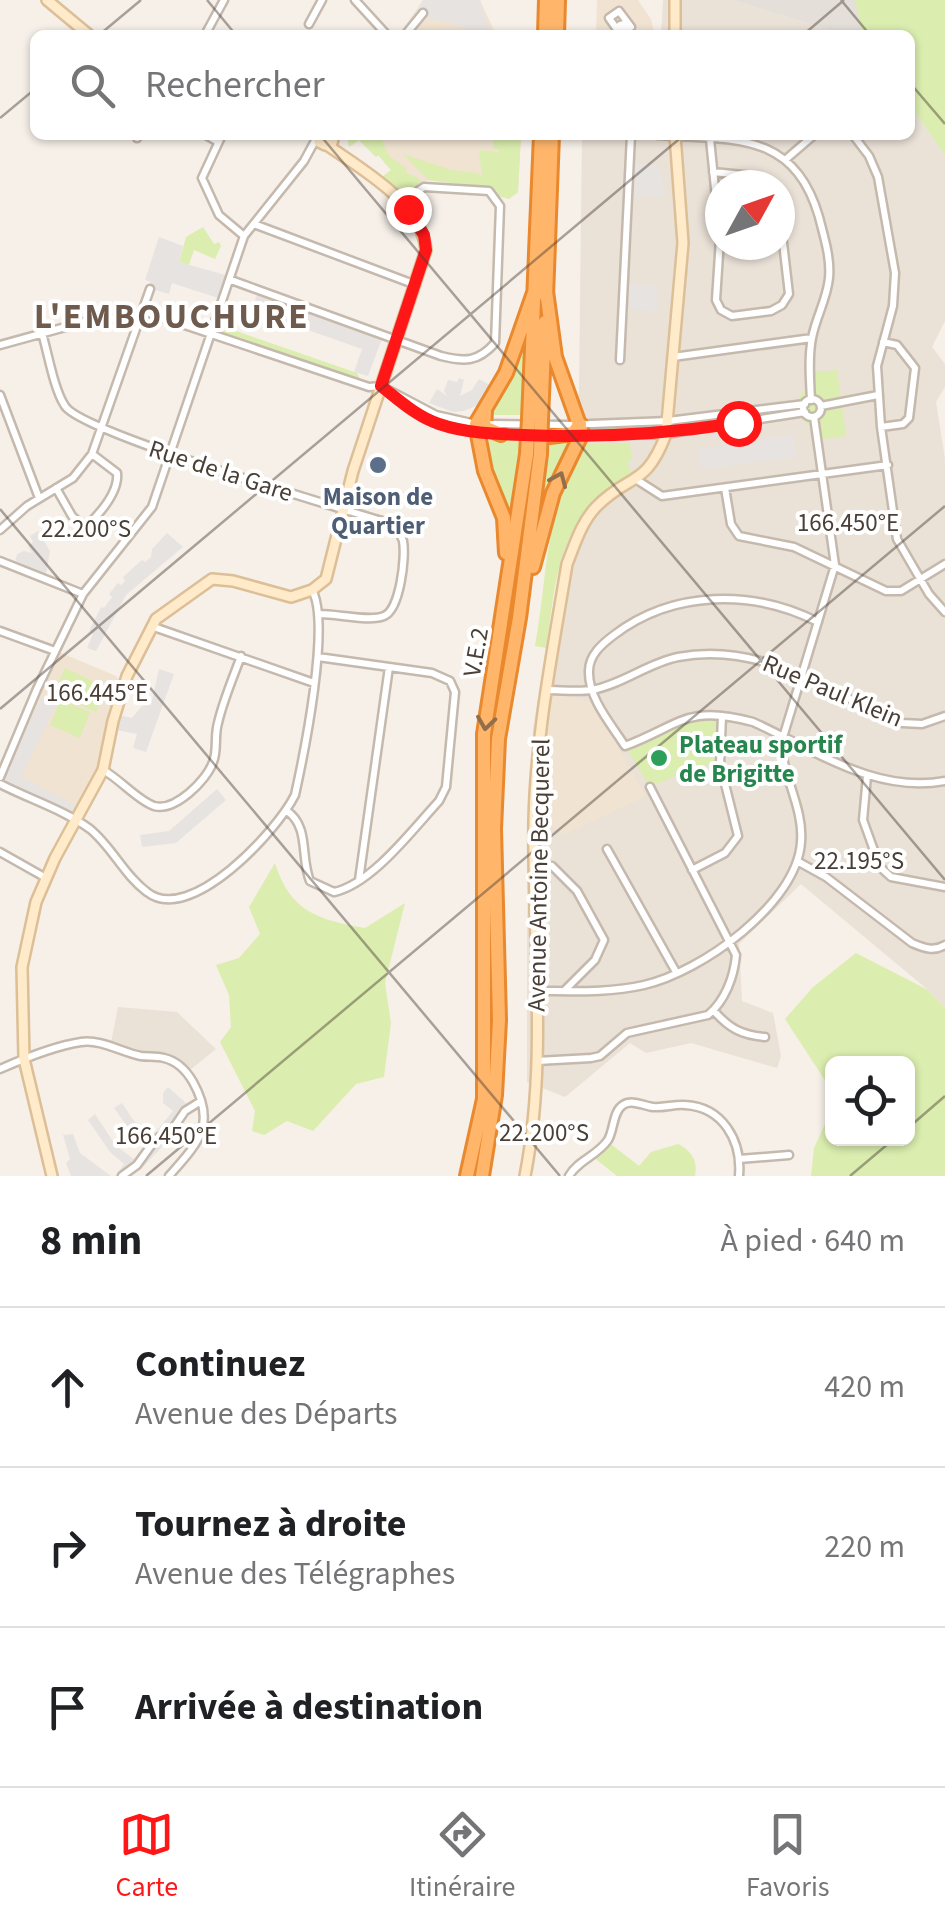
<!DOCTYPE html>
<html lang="fr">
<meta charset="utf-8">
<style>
body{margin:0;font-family:"Source Sans 3",sans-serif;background:#f6f6f6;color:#202124}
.controls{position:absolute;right:30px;bottom:30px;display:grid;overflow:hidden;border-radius:15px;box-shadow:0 2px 8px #0004}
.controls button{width:90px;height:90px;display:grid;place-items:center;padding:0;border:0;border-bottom:2px solid #e0e0e0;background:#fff;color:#202124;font:50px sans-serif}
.compass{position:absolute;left:705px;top:170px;width:90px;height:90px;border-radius:50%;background:#fff;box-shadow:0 2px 8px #0004;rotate:50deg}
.stop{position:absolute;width:30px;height:30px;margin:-22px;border:8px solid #ff1718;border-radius:50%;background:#fff}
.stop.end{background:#ff1718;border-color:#fff;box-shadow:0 2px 10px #0008}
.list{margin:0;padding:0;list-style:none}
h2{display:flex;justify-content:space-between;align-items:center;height:130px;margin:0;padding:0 40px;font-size:42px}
h2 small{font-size:32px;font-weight:400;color:#757577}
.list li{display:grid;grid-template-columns:65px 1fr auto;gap:30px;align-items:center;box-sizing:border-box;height:160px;padding:0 40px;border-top:2px solid #e0e0e0}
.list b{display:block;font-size:38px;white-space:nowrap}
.list p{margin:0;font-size:32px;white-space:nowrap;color:#757577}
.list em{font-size:32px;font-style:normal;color:#757577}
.icon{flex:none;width:55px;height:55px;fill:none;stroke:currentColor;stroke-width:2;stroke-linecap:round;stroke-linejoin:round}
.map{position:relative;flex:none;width:945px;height:1176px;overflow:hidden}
.search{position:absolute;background:#fff;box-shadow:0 2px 8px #0004;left:30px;right:30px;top:30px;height:110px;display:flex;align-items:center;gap:25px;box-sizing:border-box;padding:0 35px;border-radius:15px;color:#757577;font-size:38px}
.sheet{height:610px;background:#fff}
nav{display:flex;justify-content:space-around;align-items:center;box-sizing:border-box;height:140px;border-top:2px solid #e0e0e0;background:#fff;font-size:28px;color:#757577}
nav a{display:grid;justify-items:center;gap:5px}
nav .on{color:#ff1718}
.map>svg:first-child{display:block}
.residential{fill:#eae1d7;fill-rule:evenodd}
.industrial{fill:#e5dfda}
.education{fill:#f0e3d2}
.green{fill:#dbedaf}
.parking{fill:#e7e3e1}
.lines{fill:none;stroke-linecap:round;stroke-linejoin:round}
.street-casing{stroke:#c5b9ad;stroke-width:11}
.secondary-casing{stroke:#dcbf97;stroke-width:14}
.highway-casing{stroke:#ea882e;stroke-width:18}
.street{stroke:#fff;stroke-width:6}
.secondary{stroke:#ffeaca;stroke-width:9}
.highway{stroke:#ffb66b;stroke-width:12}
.highway-bridge-casing{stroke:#ea882e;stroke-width:18;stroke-linecap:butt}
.highway-bridge{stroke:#ffb66b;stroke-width:12}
.oneway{stroke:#926f4b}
.route{stroke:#ff1718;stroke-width:12}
.ticks{fill:none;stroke:#4a3f36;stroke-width:2.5;stroke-opacity:0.45}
.service-dot{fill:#5c6f8a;stroke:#fff;stroke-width:4}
.leisure-dot{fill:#2e9e5b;stroke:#fff;stroke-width:4}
.labels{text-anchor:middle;stroke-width:8;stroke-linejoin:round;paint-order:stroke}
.street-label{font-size:25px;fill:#4a3f36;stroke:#fff}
.service-label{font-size:25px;font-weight:bold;fill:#4e5e75;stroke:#fff}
.leisure-label{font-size:25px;font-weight:bold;fill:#27864d;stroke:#fff;text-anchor:start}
.district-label{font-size:35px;font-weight:bold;letter-spacing:2.5px;fill:#6e5b4d;stroke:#fff}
.ticks-label{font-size:25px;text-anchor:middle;fill:#4a3f36;stroke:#fff;stroke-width:8;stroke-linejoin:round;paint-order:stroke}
</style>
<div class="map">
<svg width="945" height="1176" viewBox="0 0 945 1176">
<rect width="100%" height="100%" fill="#f6f0e9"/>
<path class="residential" d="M663,0H732L846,35H661Z
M910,105L945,155V321L932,347L945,364V387L936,402L945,459V1008L928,990L801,884L739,944L742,1001L773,1013L781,1056L777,1068L691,1043L646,1053L630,1043L565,1097L527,1082V923L533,729L562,555L579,391L582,135H910ZM720,185H780V245H720Z
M118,1007L177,1012L216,1049L190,1070L177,1059L111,1043Z"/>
<path class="industrial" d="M732,0H864L865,35H846Z"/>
<path class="education" d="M423,0H480L496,35H399Z
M597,0H638L651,19L655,35H596Z
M347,135H521L518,192L509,199L499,196L492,188L428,180L401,193L381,178L391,170L378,155L376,157L359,140L349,147Z
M59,652L116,676L121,684L105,727L102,759L74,818L2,782Z
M560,695L593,703L646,796L563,835L541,818L542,745L553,697Z"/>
<path class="green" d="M855,0H945V155L910,105V35H863Z
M347,135H380L389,156L407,169L405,172L420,179L419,185L401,193L381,178L391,170L378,155L376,157L359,140L349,147Z
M493,135H521L518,192L509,199L499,196L492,188L428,180L403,154L451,170L478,173L482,178L479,150L499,152V149H493Z
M203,227L214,244L219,242L221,246L215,259L194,250L189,265L179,262L186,237Z
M216,324L357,373L363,385L213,334Z
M528,325L525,415H490L488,412Z
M837,370L846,436L822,439L821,425L811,426L797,416L666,434L582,433L580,424L668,421L794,404L806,389H816L814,372Z
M490,437L525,439L511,521C501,495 483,464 490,437Z
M544,439L572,440L536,531Z
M630,443L632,460L627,462L632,475C557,511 557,577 546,648L535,646C548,576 544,506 585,444Z
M65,668L107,688L96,712L54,693Z
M60,700L90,712L80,738L50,725Z
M722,716L720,764L701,765L650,787L625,746L677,721Z
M275,863C290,912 319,920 365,928L405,903L385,983L391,1023L384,1077L356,1084L313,1131L287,1121L264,1135L252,1131L255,1111L220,1042L231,1027L229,995L216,965L239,958L260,934L249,907Z
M856,953L928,990L945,1008V1176H811L814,1148L832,1109V1138H908V1064H832V1091L785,1019L813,987Z
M607,1141L639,1166L651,1152L678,1144C692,1151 698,1161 695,1176H617L593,1157Z"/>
<path class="parking" d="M423,0H480L490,34L464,35V26L429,18L418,8Z
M633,163L660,166L665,197L631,194Z
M159,237L183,246L179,262L229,276L221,299L172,283L169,294L149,288L151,282L145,280Z
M629,284L657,286V313L628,308Z
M259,290L383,336L368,376L354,372L362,349L251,310Z
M459,378L464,380L460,396L472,390L479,379L492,386L476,406L464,411L453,412L429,403L437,389L447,396L444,391L448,380L457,382Z
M793,435L796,457L701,469L698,449Z
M38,531L50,551L46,575L15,563L17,554L24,551L32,553L28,546L33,542L30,536Z
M167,533L183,547L126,595L96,651L87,648L93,634L89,631L101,607L104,608L112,597L109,594L118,583L121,585L125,581L123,577L142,560L145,562L151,557L152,549Z
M159,669L174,674L146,752L133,748L137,734L116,730L119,715L132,718L142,706L151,705Z
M41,698L56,705L21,777L77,806L73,816L2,782Z
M217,789L226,800L176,843L142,847L140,835L169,831Z
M168,1087L186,1103L184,1107L188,1110L170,1132L172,1136L144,1166L130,1176H115L124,1164L110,1152L88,1120L95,1114L116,1146L134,1159L146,1143L132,1133L114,1108L122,1103L134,1121L154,1134L173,1111L163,1103V1093Z
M73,1134L80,1153L111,1176H71L66,1163L70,1159L63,1135Z"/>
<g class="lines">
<g class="street-casing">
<path id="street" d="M355,0L387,35
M619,11L631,27L621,35L609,18Z
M309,24L322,0
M623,24L625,27L622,28L620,25Z
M205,35L224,0
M405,35L423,13
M137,135V138
M206,135L218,142
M222,135L202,178L219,215L244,236
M657,135C732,140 794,130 819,217C824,237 831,258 829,278C827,299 816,317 812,338C808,357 810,380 811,400
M853,135L869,156L878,177L895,273L893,306L877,366L881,427L897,539L929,594L945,612
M710,139L720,238
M785,160L814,135
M713,172L753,176L765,185
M254,224L416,285
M720,239L716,300L721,310L732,316L771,311L782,305L789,294L780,217
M231,280L441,356C465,362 478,362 495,343L500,206L489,191L424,187L402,202
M143,311L369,387L381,386L436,415L476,424
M42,333C48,353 54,390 65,406C82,433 341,508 388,523C395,528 401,533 403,541C406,557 400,610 384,616C370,622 338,614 320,614
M0,345L98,318L117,319L136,324
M673,357L812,338
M620,360L631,135
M0,395L39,498
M803 408a9 9 0 1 1 18 0a9 9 0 1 1-18 0Z
M398,400L438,424L477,432
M821,406L878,395
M488,424L566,425L668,421L805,404
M881,427L903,424L909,418L915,368L897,345L883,342
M500,434L527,435
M580,436L666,434L805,412
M637,480L662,496L888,465
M56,488L72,516L81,524H89C101,512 119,492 117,473L92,454
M725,488L731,524L739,536L794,547L886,591H901L945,564
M0,530L27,506L73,478L92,454L150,289
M0,561L83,594
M818,622C753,589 673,590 614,635C602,644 589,655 589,671C588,698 611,724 625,746C681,725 686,704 753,722C815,750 875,794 945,781
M151,626L314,683
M0,631L55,651
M546,690C561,690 578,692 592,690C623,684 648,663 678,657C765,641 826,693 902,723L922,724L945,716
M103,770C120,779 137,800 154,806C175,812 207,780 213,762C218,750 214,736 218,723C223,701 233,678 241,656
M867,776L863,820L880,867L891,877L945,887
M0,777L37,689L83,594L152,507L244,236L304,161L317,137
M0,784C29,799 64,810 90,829C112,847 124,875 147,892C190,926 277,831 295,795C304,754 331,623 312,590
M287,811C310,827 300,857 310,881L334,892C372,884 413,829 439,801L446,787L455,692L450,681L432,673L318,657
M607,849L676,972
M0,852L46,878
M797,861L826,877L912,943C924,948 933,952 945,945
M552,866L577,891L604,940L595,960L564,991
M692,870L725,853L738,836L720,764L722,716
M359,880L389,667
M536,991C572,991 609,993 644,985C701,972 797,904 801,842C804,809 783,777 781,744L835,565L814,417
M714,1011C729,1028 741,1035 765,1037
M537,1061L591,1058L600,1056L627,1033L708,1015C725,1001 734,977 736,955L650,787
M0,1069C25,1058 54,1046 81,1042C101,1039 121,1052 141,1056C148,1057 156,1056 164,1058C177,1061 186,1070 193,1082C217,1125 198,1143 169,1176
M739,1159L789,1155
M122,1176L137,1165L155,1140L174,1127L185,1111L201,1101
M569,1176C578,1160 597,1156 608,1140C614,1130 613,1111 623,1105C632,1099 644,1106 653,1107C664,1108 674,1104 685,1105C723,1107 742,1141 739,1176"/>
</g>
<g class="secondary-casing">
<path id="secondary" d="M47,0L89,35
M675,0V35
M318,135L319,142L325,145L332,143L334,135
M52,1176L24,1059L22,967L36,902L55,858L103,770L113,721L127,676L156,619L212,579L233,581L291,597L312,590L326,579L353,471L426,250C421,202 364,171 327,145
M525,1176C548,1059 532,938 534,820C536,733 553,649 567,564C575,544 581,523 596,507C629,473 646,488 666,434L683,243L675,135"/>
</g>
<g class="highway-casing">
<path id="highway" d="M545,35L546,0
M557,35L558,0
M546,297L552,135
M485,411L484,427L501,434
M529,419L541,135
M541,420L545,322
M550,436L573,433L580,424
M506,553L504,518L485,471L476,424L506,373L535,290
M533,567L553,493L582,433L555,357L546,291
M467,1176L484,1099V734L527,454
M482,1176L495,1095L499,1020L494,829L498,739L519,618L540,454"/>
</g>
<use href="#street" class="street"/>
<use href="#secondary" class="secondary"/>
<use href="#highway" class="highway"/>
<g class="highway-bridge-casing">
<path id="highway-bridge" d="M527,454L529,419
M540,454L541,420"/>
</g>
<use href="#highway-bridge" class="highway-bridge"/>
</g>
<defs><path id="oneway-chevron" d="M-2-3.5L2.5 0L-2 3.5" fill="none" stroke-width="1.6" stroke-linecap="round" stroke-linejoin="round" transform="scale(2.5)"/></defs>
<g class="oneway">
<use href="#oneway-chevron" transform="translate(559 479) rotate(-67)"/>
<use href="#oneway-chevron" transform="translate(486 723) rotate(98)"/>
</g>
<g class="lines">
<path class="route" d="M408,209L424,235L426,250L381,386C399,400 417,417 439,424C465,433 495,434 523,435C595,438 666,434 738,423"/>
</g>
<path class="ticks" d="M207,0L236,35M841,0L870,35M99,35L141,0M803,35L844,0M910,83L945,124M0,118L35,89M320,135L945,880M0,509L560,1176M0,709L684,135M908,1128L945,1096M146,1176L945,506M850,1176L895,1138"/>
<circle class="service-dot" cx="378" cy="465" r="10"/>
<circle class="leisure-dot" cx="659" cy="758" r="10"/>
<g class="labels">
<g class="street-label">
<text transform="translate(221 470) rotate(18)" y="9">Rue de la Gare</text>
<text transform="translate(475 652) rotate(-80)" y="9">V.E.2</text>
<text transform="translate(833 690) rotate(23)" y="9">Rue Paul Klein</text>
<text transform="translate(538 875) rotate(-89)" y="9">Avenue Antoine Becquerel</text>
</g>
<g class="service-label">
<text x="378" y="505">Maison de<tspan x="378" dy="29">Quartier</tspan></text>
</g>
<g class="leisure-label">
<text x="679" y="753">Plateau sportif<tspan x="679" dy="29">de Brigitte</tspan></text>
</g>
<g class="district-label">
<text x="172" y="328">L'EMBOUCHURE</text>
</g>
</g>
<g class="ticks-label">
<text x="848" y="531">166.450°E</text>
<text x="86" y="537">22.200°S</text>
<text x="97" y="701">166.445°E</text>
<text x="859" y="869">22.195°S</text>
<text x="544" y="1141">22.200°S</text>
<text x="166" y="1144">166.450°E</text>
</g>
</svg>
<div class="controls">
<button><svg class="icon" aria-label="locate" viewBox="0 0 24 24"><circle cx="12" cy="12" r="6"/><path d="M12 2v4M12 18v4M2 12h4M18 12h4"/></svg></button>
</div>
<svg class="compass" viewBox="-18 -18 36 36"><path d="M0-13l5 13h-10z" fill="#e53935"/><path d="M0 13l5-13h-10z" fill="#757577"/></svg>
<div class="stop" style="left:738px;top:423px"></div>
<div class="stop end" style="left:408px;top:209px"></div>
<div class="search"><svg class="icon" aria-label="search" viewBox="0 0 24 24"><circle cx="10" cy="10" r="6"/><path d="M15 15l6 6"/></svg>Rechercher</div>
</div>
<section class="sheet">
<h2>8 min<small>À pied · 640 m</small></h2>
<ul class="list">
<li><svg class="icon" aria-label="ahead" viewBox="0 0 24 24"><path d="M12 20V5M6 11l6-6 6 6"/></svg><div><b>Continuez</b><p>Avenue des Départs</p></div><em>420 m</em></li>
<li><svg class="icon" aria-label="right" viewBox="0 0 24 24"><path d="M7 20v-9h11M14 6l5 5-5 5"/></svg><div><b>Tournez à droite</b><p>Avenue des Télégraphes</p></div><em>220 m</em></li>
<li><svg class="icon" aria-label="arrive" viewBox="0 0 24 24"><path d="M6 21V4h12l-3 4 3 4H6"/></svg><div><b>Arrivée à destination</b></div></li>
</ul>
</section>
<nav>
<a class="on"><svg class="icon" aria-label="map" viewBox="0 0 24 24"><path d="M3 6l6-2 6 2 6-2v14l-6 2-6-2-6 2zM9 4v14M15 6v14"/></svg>Carte</a>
<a><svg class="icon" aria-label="directions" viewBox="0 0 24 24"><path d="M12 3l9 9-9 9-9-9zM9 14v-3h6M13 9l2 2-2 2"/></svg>Itinéraire</a>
<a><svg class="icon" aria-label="saved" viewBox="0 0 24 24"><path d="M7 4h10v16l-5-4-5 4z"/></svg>Favoris</a>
</nav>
